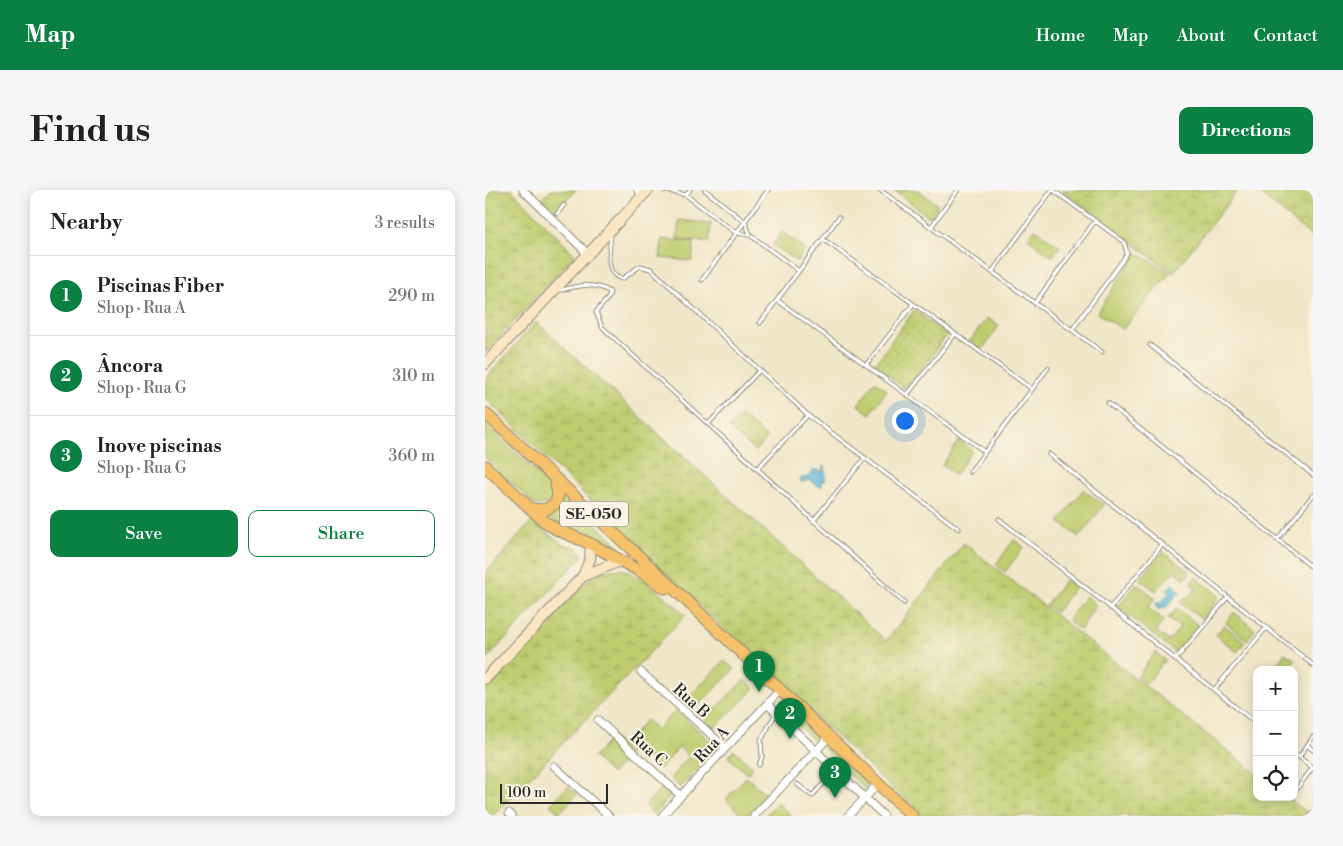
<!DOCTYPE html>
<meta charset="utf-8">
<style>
body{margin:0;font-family:"Libre Bodoni",serif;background:#f6f6f6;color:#202124}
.controls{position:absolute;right:15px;bottom:15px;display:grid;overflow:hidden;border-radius:10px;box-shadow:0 2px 12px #0003}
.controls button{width:45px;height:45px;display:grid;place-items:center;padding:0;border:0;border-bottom:1px solid #e0e0e0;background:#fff;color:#202124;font:25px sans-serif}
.scale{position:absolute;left:15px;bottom:12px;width:108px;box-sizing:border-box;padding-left:5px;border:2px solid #2b2b2b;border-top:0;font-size:14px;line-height:18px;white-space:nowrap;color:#2b2b2b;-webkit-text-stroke:4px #fcf5e5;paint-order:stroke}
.you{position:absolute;left:419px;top:230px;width:18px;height:18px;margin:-12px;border:4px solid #fff;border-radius:50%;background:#1a73e8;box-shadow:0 0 0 8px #1a73e833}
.badge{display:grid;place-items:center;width:32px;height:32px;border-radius:50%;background:#0b8043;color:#fff;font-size:16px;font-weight:700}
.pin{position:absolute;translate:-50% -41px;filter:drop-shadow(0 1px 2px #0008)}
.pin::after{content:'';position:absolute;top:26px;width:18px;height:15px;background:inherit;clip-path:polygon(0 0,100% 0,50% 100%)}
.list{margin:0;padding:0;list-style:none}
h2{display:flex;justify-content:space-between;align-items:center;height:65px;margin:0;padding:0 20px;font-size:21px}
h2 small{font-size:16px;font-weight:400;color:#757577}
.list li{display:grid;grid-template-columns:32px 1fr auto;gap:15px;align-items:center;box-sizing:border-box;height:80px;padding:0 20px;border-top:1px solid #e0e0e0}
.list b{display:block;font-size:19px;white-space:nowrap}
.list p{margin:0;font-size:16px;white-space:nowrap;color:#757577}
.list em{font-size:16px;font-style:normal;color:#757577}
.actions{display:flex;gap:10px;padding:15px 20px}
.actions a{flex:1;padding:11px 0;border:1px solid #0b8043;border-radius:10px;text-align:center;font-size:18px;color:#0b8043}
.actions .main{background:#0b8043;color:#fff}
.icon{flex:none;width:28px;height:28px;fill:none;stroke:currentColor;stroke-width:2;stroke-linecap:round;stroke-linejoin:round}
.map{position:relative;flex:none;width:828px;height:626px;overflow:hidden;border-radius:10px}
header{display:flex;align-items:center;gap:30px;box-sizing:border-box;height:70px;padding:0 25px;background:#0b8043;color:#fff}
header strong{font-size:24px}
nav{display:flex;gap:28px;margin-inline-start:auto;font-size:18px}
.intro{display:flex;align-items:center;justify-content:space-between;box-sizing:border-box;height:120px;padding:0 30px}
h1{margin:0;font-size:35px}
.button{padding:12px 22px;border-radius:10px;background:#0b8043;color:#fff;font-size:18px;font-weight:700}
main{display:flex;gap:30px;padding:0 30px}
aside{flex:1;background:#fff;border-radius:10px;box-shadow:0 2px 12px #0003}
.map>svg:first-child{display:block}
.green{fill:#bdcd6f;stroke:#747c4d}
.wetland{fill:url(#wetland-marsh);stroke:#747c4d}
.park{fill:url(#park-dots);stroke:#747c4d}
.water{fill:url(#water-ripples);stroke:#447282}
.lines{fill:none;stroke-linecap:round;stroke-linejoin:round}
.lane-casing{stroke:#8e887a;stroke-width:5}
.street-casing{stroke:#8e887a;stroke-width:9}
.secondary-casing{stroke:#8e887a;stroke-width:12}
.primary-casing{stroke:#8e887a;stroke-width:13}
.lane{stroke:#fff;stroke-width:3}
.street{stroke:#fff;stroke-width:7}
.secondary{stroke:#fbe6c4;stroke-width:10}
.primary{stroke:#f5c16b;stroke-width:11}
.labels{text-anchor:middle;stroke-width:4;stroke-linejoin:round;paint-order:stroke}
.shield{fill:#fcf5e5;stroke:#6a6863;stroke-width:1}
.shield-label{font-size:15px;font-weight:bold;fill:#2b2b2b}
.street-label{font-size:16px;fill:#2b2b2b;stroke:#fcf5e5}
</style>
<header>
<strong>Map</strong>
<nav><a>Home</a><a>Map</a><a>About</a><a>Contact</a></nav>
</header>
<div class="intro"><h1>Find us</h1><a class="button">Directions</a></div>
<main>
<aside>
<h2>Nearby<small>3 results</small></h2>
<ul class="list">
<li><span class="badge">1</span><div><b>Piscinas Fiber</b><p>Shop · Rua A</p></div><em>290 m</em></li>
<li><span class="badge">2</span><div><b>Âncora</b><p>Shop · Rua G</p></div><em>310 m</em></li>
<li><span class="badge">3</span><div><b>Inove piscinas</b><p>Shop · Rua G</p></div><em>360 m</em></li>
</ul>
<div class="actions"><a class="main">Save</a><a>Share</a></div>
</aside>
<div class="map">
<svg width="828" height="626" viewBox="0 0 828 626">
<defs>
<pattern id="wetland-marsh" width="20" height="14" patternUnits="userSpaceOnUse" patternTransform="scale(1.25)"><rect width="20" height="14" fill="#bdcd6f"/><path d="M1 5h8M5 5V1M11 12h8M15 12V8" fill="none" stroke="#a3b060"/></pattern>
<pattern id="park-dots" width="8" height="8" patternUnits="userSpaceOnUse" patternTransform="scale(1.25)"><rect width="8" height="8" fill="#bdcd6f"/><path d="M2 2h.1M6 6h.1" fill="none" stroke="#a3b060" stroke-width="1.8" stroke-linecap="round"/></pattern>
<pattern id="water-ripples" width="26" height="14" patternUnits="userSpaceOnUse" patternTransform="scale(1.25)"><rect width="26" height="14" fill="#5cb8da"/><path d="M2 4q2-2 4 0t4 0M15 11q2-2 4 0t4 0" fill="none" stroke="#4c96b1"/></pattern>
</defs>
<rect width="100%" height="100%" fill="#fcf5e5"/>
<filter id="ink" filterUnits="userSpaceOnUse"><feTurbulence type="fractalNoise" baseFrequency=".02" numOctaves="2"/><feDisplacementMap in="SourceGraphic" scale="10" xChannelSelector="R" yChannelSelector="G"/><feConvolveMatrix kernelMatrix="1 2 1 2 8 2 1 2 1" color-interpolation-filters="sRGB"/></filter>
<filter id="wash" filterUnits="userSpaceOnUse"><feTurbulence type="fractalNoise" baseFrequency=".0096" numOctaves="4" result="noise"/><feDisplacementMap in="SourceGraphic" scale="20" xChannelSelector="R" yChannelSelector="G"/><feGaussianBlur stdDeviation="1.12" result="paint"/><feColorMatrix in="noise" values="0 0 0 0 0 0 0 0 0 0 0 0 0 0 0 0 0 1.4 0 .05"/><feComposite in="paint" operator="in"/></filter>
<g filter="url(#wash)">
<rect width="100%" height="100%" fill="#f0e6c8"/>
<path class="green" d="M66,0H91L69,22L57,9Z
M409,0H433L453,15L444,27Z
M194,30L226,34L224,52L192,49Z
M550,39L575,57L567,67L543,48Z
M297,42L320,59L312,71L288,55Z
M177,49L209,52L207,71L175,68Z
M652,63L685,83L638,139L612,123Z
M502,128L514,136L497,160L485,151Z
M390,191L402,200L385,224L373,215Z
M256,225L282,248L270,261L244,238Z
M0,234L62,292C68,300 69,305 64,314L52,315L47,312L0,268Z
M474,251L487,261L470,285L457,275Z
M598,300L619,315L594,347L574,332Z
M78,303L136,358L134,362L58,325C72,324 74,315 78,303Z
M529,350L539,357L520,382L511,374Z
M678,362L705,382L700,389L689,381L671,401L655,389Z
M711,387L734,406L718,430L695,413L712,399L705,393Z
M580,390L590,397L571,422L561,415Z
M652,394L670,408L663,418L679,430L671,441L684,451L695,437L683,429L692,418L714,436L691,463L633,417Z
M601,406L611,415L595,440L583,430Z
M749,422L770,440L762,450L741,433Z
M739,435L760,452L752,462L731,445Z
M670,462L680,470L661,494L652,487Z
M800,463L810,470L803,480H787Z
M239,471L250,479L208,520L199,512Z
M259,490L270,498L228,539L219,531Z
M296,515H299L330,545L331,552L292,516Z
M191,520L233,558L195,598L185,588L204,567L194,557L175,579L144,550L161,530L172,540Z
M127,547L146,563L127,584L109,567Z
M339,559H346L382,593L380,599Z
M249,560L268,577L262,584L243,567Z
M261,587L282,605L263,626H257L241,609Z
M83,596L92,604L74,623L65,615Z
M177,597L186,605L169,625L160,616Z
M292,613L307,626H280Z"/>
<path class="wetland" d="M0,0H27L90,65L0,163Z
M576,0H753L688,83Z
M771,0H828V48Z
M51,132L401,451L479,353L772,584V607H802L820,621L817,626H437L308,506L3,211L0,207L2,187Z
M47,331L77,354L91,357L98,365L0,471V384Z
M138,379L160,390L201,425L8,626H0V499L108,385L124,380Z"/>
<path class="park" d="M429,120L462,145L421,200L390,174Z"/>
<path class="water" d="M338,276H340V291H337V296H332L326,290L316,292V288L324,287L329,280L338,281Z
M687,394L695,401L680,419L677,417L674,420L670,416L673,412L676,413L684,403L682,400Z"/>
</g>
<g filter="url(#ink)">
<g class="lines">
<g class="lane-casing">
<path id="lane" d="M179,0L201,5L251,43L265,45L314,81
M220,0L260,32L265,44
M395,0L617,162
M568,0L639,52L642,63L640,67L587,140
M201,5L205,0
M72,24L79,15
M446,37L473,0
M126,44C125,60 118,84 137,89L155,76L166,79L323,225L474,339
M338,49L547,199
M507,82L567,0
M217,90L283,0
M73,101C91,96 108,91 125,102L124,107L111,122L117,137L419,413
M292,110L500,262
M550,113L610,31
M275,133L354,27
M665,155L828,285
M381,175L428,114
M422,205L470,144
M623,213L828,378
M223,234L274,181
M564,264L828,475
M272,279L323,225
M485,282L563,178
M514,329L772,534
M328,331L380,268
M792,350L828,305
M625,418L678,354
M690,470L743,407
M729,500L781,438
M822,555L828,560
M809,563L828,578
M814,567L828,547
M274,575L277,567L276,550L291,523
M312,594L327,606L350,581
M809,603L828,577"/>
</g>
<g class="street-casing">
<path id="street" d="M38,0L103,64
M153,0L158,5
M156,482L241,558
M282,514L399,626
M113,530L196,606
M69,576L124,626
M24,623L27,626
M177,626L294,501
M269,626L344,547
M363,626L393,594
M827,626L828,625"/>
</g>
<g class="secondary-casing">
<path id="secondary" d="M0,174L163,0
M98,386L135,371
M0,489L98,386L105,369L106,354"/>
</g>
<g class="primary-casing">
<path id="primary" d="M0,223L218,426L427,626
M0,276L59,331L71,339L106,354L163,386L180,398
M47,319L60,320L71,313L73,305L70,289"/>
</g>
<use href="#lane" class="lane"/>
<use href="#street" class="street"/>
<use href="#secondary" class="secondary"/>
<use href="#primary" class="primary"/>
</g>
</g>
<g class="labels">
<rect class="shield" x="75" y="311.5" width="68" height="25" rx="4"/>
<g class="shield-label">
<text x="109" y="329">SE-050</text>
</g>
<g class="street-label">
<text transform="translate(207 510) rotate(42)" y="6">Rua B</text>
<text transform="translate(226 554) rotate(-47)" y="6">Rua A</text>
<text transform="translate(164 558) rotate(42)" y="6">Rua C</text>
</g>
</g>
</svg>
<div class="controls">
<button>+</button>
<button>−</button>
<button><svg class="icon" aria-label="locate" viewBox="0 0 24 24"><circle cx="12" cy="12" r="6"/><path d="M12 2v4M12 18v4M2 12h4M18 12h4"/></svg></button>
</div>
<div class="scale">100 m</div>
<div class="you"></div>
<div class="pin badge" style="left:274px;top:502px">1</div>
<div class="pin badge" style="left:305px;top:549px">2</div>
<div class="pin badge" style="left:350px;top:608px">3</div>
</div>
</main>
